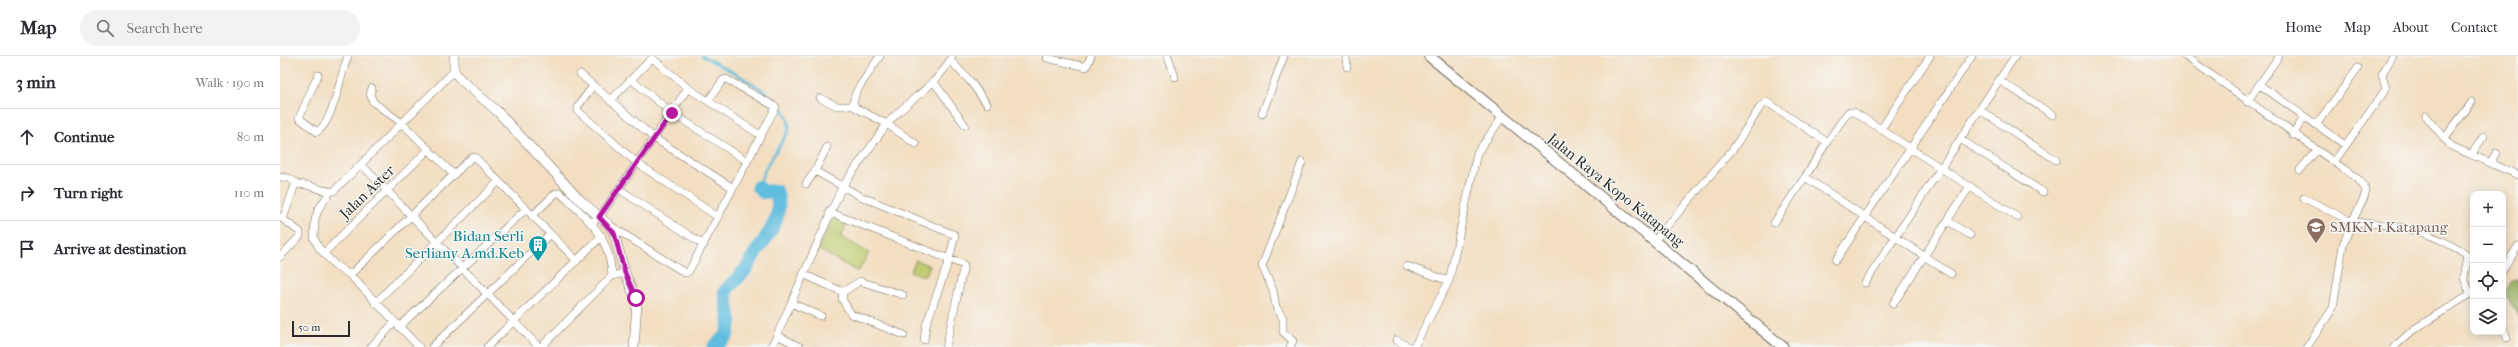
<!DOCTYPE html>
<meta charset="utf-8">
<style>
body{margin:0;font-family:"IM FELL French Canon",serif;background:#f2f2f3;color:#2b2b33}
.controls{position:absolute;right:12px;bottom:12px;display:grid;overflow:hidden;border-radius:8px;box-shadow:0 2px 10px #0003}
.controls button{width:36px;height:36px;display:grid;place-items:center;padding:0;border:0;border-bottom:1px solid #e1e1e2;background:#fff;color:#2b2b33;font:20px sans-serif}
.scale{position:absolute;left:12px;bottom:10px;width:58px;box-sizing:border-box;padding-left:4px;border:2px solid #2b2b2b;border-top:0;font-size:11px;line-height:14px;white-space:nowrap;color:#2b2b2b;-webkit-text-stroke:3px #f6f6f2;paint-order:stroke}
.stop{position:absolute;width:12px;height:12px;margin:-9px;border:3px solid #b5179e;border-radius:50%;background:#fff}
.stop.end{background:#b5179e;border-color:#fff;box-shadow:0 1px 4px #0008}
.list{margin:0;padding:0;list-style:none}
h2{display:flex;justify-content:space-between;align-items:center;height:52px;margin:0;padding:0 16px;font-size:17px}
h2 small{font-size:13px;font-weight:400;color:#7c7c81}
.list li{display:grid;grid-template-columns:26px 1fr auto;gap:12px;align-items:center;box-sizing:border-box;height:56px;padding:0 16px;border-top:1px solid #e1e1e2}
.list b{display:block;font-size:15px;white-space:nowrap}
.list em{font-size:13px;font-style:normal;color:#7c7c81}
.icon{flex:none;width:22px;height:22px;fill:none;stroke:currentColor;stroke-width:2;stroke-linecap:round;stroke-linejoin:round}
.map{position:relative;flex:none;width:2238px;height:291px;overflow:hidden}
header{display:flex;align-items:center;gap:24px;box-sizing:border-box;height:56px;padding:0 20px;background:#fff;border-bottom:1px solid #e1e1e2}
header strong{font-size:19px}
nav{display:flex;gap:22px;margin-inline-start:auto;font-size:14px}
.search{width:280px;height:36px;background:#f2f2f3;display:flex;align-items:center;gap:10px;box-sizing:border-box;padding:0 14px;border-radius:22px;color:#7c7c81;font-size:15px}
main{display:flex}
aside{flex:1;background:#fff}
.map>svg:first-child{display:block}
.green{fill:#becb6d;stroke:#747b4c}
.forest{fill:#96af60;stroke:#606d46}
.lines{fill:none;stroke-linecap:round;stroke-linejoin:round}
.stream{stroke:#61bddf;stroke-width:2.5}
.river{stroke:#61bddf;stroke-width:14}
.street-casing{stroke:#716a60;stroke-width:8}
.secondary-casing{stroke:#716a60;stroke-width:10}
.primary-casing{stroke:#716a60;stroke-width:12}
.street{stroke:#fff;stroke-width:7}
.secondary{stroke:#fff;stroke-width:9}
.primary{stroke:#fff;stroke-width:10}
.route{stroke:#b5179e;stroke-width:5}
.labels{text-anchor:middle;stroke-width:3;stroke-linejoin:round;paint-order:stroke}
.street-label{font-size:15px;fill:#2b2b2b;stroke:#f6f6f2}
.education-label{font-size:15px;fill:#785e54;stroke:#f6f6f2;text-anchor:start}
.culture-label{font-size:15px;fill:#0d838f;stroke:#f6f6f2;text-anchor:end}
</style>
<header>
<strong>Map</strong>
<div class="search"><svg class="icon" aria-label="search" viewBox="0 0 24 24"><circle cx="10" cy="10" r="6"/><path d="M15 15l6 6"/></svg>Search here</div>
<nav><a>Home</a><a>Map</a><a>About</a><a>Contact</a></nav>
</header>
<main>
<aside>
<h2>3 min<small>Walk · 190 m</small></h2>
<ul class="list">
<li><svg class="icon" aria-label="ahead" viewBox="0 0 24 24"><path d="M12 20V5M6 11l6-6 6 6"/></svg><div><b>Continue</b></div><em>80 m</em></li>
<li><svg class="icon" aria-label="right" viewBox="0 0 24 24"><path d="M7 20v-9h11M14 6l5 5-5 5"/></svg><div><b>Turn right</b></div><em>110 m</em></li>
<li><svg class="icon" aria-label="arrive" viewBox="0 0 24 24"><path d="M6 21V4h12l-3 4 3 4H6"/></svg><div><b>Arrive at destination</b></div></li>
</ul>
</aside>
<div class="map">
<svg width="2238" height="291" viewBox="0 0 2238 291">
<rect width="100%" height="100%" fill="#f6f6f2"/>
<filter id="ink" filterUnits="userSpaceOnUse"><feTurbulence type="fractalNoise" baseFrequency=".025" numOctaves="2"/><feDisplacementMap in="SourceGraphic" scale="8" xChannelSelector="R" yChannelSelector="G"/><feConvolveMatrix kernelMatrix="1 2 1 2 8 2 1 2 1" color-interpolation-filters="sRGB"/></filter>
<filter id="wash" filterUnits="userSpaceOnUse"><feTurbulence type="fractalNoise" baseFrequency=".012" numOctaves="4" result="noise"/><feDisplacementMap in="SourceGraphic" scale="16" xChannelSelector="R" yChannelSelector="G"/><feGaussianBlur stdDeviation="0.9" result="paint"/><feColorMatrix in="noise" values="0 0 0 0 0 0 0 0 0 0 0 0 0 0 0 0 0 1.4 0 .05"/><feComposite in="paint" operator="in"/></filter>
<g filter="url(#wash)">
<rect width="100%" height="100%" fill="#f3dec1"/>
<path class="green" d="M554,161L568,164L561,181L589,197L578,216L538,193Z
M636,204L650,210L645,220L630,216Z"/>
<path class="forest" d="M2238,223V260L2225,237L2231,226Z"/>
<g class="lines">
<path class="stream" d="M422,0C444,12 518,44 508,76L485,113L478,131"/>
<path class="river" d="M434,291L447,279L450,266L445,236C452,226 459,222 466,213C469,209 471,204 474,199C487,179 505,162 496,135L483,136L478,131"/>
</g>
</g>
<g filter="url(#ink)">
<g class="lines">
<g class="street-casing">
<path id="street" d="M888,0L895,21
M1066,0L1067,11
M1905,0L2078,123L2086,134L2084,142L2072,166L2024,142
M767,2L806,11L811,0
M670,4L690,25L707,48
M300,18L374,82L453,132
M38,19L19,62L37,76C54,65 60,19 68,0
M352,24L392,57L467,105
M1719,24L1773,59
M654,26L685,69
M1980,29L2065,89
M313,30L298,50V55L357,107L438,161
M92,32L90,38L93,46L122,67L174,119
M540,42L557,50H574
M330,45L372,2L408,32L480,79
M1967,46L1999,0
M1700,54L1776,104
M982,58L1004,0
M2146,60L2171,90L2238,119
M2036,69L2078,12
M1601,73L1650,0
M2013,79L2024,61
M1680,83L1763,136
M2164,83L2192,46
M1547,86L1568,56H1574L1737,161
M636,88L607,68C627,44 659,29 672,0
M547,91L535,115L580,140L675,179L669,204L646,269L644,284
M2191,99L2204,80
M2054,106L2106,33L2102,18L2113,0
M2210,107L2216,97
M81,108L259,291
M2020,114L2036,95
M0,121L9,122L18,128
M526,128L535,115
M339,133L424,189
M50,136L38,154L35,164L34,182L39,192L55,209L70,219L139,291
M549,156L684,209L666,291
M252,160L276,137H280C309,164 329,178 332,220
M0,161L20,176V180L0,201
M3,163L15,129C27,125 41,137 54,135L174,15
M1668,165L1690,179
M1494,167L1525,121
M311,168L323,156L408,32
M331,170L405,217L409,215L496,51L446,23L443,24L428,45
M1374,185L1453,93L1481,50L1487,46L1547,86L1525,121L1671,218
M44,197L149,93
M2188,200L2184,222L2190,238
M1556,204L1692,0
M1127,210L1169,225
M2223,214L2238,190
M523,218L563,236L580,225L623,239
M70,219L191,102L195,101L297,205
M1585,227L1735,0
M563,236L562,243L571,258L624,279
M95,247L218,126
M511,247L541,260
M1613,248L1690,130
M119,271L246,153
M2223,271L2227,282
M1116,284L1130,291
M91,291L115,266
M152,291L270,178
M207,291L322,180
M261,291L332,220L345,217
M491,291L497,279
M520,291L497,279L562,131L607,68L576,52L573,47L576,36L600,0
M1010,291L1013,285L1003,276V262L996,251L993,234L982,210L1022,106
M1134,291L1169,225L1197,97L1223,60
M2027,291L2053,252L2063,189L2072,166C2122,169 2152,174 2193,203
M2114,291L2133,274L2193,236"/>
</g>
<g class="secondary-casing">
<path id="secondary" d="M174,0V15L181,24L217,55L299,143L329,169L334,177L345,217L357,246L354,291"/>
</g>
<g class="primary-casing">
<path id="primary" d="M1149,0L1503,291"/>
</g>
<use href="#street" class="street"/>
<use href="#secondary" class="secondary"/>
<use href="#primary" class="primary"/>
</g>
</g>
<g class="lines" filter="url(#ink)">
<path class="route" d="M356,242L345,217L334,177L319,161L392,57"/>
</g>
<defs>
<g id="school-pin" transform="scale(1)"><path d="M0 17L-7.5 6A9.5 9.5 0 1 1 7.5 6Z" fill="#8d6e63" stroke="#f6f6f2"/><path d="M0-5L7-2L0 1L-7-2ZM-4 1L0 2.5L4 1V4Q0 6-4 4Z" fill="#fff"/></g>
<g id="building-pin" transform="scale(1)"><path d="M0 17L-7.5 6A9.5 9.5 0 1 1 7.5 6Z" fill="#0f9aa8" stroke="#f6f6f2"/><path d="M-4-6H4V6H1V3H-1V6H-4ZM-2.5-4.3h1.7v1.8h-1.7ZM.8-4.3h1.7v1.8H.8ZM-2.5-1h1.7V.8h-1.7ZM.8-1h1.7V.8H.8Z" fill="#fff"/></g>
</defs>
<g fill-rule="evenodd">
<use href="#school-pin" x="2036" y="171"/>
<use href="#building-pin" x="258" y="189"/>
</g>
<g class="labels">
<g class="street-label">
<text transform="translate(1336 134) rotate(39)" y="5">Jalan Raya Kopo Katapang</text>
<text transform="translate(87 136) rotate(-44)" y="5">Jalan Aster</text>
</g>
<g class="education-label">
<text x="2050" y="176">SMKN 1 Katapang</text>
</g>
<g class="culture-label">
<text x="244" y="185">Bidan Serli<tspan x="244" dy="17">Serliany A.md.Keb</tspan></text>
</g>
</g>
</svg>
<div class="controls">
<button>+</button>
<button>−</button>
<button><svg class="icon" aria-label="locate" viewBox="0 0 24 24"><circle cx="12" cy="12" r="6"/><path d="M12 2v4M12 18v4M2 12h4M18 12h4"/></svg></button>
<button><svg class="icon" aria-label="layers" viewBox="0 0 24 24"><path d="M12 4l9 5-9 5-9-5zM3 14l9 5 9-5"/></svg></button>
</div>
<div class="scale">50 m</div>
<div class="stop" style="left:356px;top:242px"></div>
<div class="stop end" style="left:392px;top:57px"></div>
</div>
</main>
